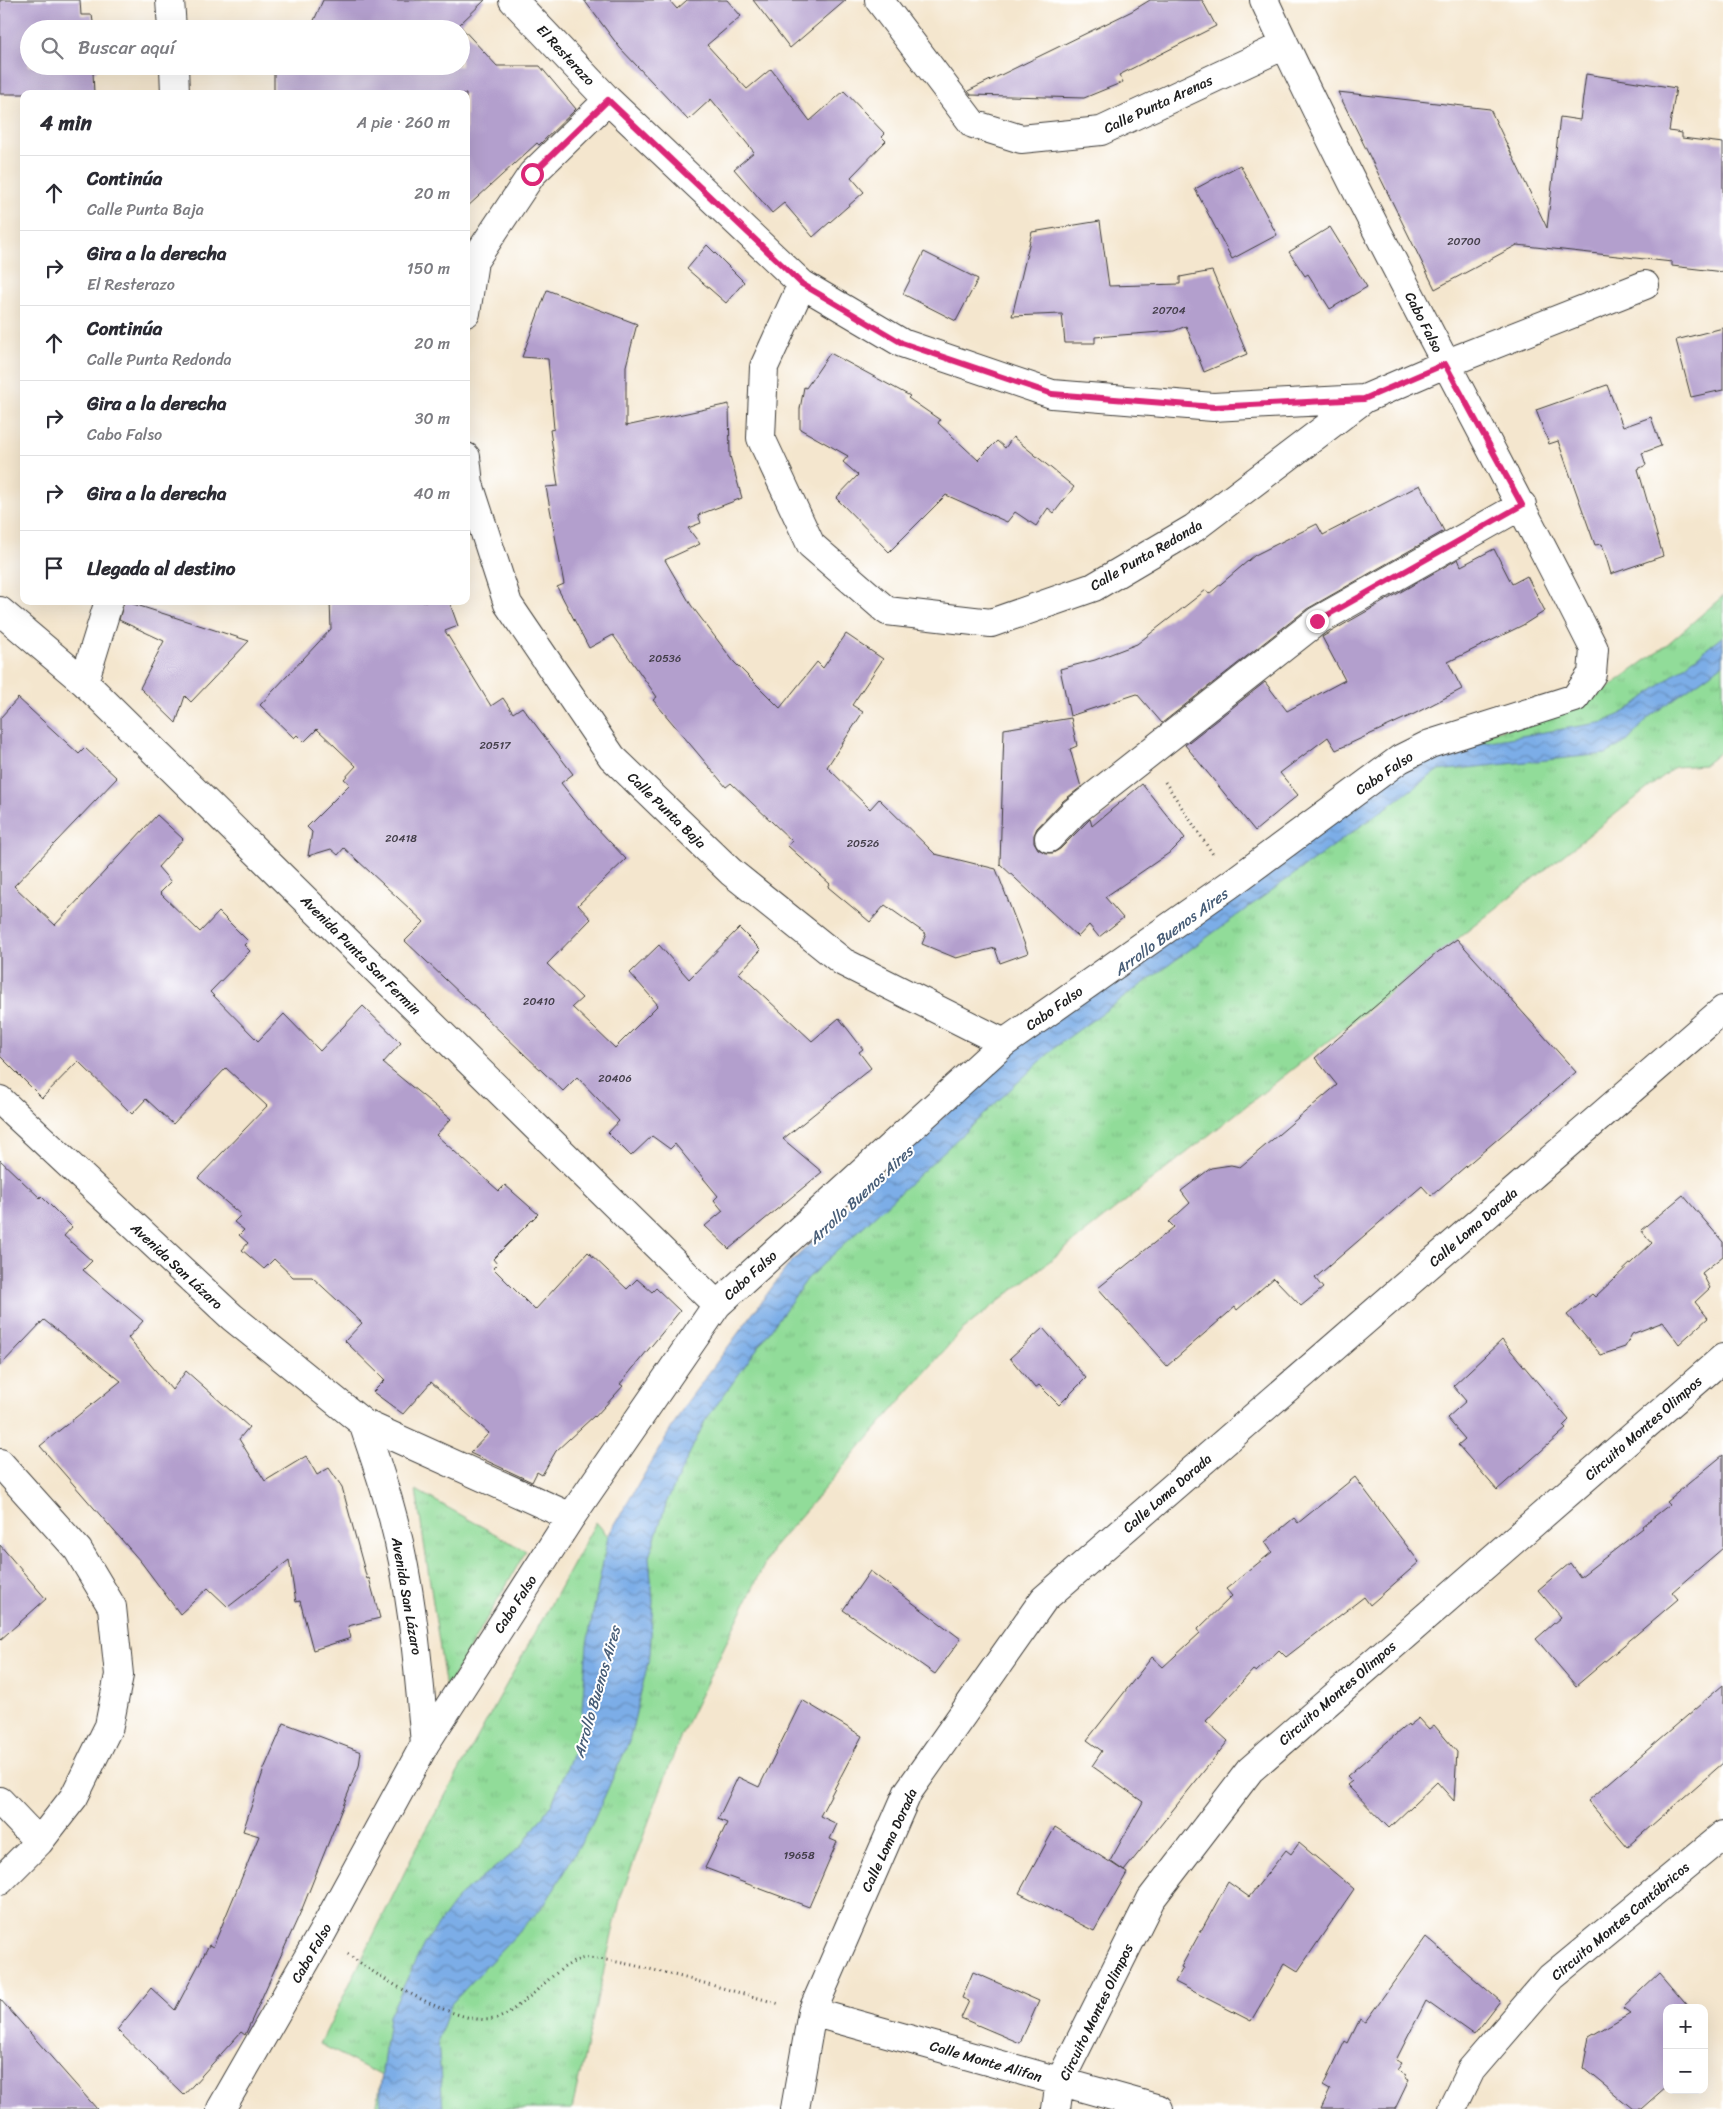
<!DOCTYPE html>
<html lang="es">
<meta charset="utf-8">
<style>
body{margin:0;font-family:Sriracha,sans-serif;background:#f7f7f7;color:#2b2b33}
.controls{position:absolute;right:15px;bottom:15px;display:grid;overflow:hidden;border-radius:10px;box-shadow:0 5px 20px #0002}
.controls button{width:45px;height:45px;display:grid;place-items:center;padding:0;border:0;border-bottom:1px solid #e1e1e2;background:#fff;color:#2b2b33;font:25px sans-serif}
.stop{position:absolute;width:15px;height:15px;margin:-11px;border:4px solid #db2777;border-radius:50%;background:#fff}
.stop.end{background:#db2777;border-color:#fff;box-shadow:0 1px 5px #0008}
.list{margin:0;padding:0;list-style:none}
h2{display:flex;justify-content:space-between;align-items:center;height:65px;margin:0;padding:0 20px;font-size:21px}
h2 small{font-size:16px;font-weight:400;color:#7c7c81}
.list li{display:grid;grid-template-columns:32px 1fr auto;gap:15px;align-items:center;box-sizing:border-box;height:75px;padding:0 20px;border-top:1px solid #e1e1e2}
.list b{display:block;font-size:19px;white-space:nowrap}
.list p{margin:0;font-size:16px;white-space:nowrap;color:#7c7c81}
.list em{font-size:16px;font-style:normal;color:#7c7c81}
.icon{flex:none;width:28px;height:28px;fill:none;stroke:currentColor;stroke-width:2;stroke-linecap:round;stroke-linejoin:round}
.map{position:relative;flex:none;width:1723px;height:2109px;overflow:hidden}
.search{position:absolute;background:#fff;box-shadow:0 5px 20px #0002;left:20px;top:20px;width:450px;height:55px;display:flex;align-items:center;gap:12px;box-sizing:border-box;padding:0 18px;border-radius:28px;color:#7c7c81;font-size:19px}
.panel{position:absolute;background:#fff;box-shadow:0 5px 20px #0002;left:20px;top:90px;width:450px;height:515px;border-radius:10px}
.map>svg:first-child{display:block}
.grass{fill:url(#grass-tufts);stroke:#567c5a}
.water{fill:url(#water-waves);stroke:#4c6482}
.building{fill:#b39fcd}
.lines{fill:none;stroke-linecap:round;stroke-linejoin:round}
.minor-casing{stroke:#3c3a37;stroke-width:30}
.path{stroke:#3c3a37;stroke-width:3;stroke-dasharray:1 4;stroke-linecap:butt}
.minor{stroke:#fff;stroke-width:28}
.route{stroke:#db2777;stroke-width:6}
.labels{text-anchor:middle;stroke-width:4;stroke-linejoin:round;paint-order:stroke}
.number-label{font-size:11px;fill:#423d48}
.street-label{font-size:14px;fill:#1c1c1c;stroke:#fff}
.water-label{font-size:15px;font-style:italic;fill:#475d77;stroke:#fff}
</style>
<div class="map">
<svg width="1723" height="2109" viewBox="0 0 1723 2109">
<defs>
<pattern id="grass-tufts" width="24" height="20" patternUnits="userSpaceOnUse" patternTransform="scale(1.25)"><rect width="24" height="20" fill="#91dc99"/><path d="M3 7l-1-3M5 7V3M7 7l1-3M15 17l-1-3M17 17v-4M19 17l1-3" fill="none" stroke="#7cbc83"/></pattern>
<pattern id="water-waves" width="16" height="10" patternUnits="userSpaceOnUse" patternTransform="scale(1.25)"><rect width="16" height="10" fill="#7cade7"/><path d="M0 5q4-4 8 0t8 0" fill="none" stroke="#658cba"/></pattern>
</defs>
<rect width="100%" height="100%" fill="#fff"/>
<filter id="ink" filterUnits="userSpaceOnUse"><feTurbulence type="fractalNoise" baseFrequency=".02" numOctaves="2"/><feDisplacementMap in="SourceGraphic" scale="10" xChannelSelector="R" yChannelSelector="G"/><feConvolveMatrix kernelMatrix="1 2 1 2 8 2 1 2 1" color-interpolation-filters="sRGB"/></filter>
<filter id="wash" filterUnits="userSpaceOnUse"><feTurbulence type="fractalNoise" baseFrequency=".0096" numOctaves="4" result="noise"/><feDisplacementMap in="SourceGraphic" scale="20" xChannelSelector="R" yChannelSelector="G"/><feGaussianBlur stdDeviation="1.12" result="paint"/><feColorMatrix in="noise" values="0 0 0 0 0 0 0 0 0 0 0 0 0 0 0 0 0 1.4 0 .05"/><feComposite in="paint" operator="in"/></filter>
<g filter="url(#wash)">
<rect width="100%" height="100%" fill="#f4e6ce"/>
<path class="grass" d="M1723,596V750L1704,765L1675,767L961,1331L772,1549L681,1735L621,1896L572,2109H376L382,2076L320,2044L418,1845L596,1522L608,1536L777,1281L1043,1025L1425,752L1583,706L1664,647Z
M416,1490L526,1551L446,1689Z"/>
<path class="water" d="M1723,636V664L1649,717L1628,741L1606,754L1437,771L1058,1045L808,1278L705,1421L667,1501L649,1557L653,1600L650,1654L629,1742L592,1824L545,1904L451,2004L438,2040L443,2109H381L380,2090L389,2016L424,1944L460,1895L521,1847L552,1803L580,1736L587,1644L608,1536L685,1405L790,1263L1027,1037L1425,752L1605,722L1628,710Z"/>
<g id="blocks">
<path class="building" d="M0,0H80L81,15H92L94,29H29V66H96L97,71L93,72L94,94H0Z
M323,0H485L459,25L497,66H540L576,109L539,145L537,143L466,208V94H274V66H461V29H274V24L312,25Z
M584,0H669L677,9L687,0H727L741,16L707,45L747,89L771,69L810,121L844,91L885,134L882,137L886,141L851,177L864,192L813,237L784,203L772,213L734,169L754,152L711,99L688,120L620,48Z
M753,0H846L790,48Z
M1150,0H1202L1216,26L1119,75L1123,82L1084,98L971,95L968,91L1132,11Z
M1586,74L1676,88L1669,131L1682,133V138L1723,143V272L1672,266V262L1517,245L1435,289L1338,92L1490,109L1547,228L1560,117L1580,120Z
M1240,165L1277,235L1232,259L1195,189Z
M1100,221L1109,286L1180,284V277L1212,271L1247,354L1204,372L1186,326L1174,331L1095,337V343H1065L1062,314L1012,316L1032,232Z
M1330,227L1367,287L1330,309L1308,274L1305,276L1289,252Z
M707,245L744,282L726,303L687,269Z
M924,252L978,279L956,321L903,294Z
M547,290L637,324L626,366V426L729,404L730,456L742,498L698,515L701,523L688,528L700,544L665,560L691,605L734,662L780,708L817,662L823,668L846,634L883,659L852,705L863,712L827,767L870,809L879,799L935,854L996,869L1028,953L1000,963L995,948L956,958L922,944L926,934L885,905L870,922L828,887L830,884L788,846L792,841L731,783L726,787L653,700L657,697L613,635L589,648L557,587L564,584L546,487L558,486L550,430L554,429L548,359L522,357Z
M1723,328V390L1691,397L1676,340Z
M830,353L910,396L908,398L940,420L938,423L978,460L997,441L1005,448L1013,437L1074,487L1054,513L1048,508L1036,526L1015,512L1007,522L946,495L889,552L836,498L858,475L843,462L848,456L800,429V409L804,387L806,388Z
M1607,385L1623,427L1651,417L1661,446L1642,453L1646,465L1638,469L1663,556L1611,574L1602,544L1595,545L1558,441L1549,444L1536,410Z
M1420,485L1444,531L1307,609L1162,723L1137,694L1070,716L1060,669L1095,660L1137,644L1206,590L1209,594L1255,555L1317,524L1323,535Z
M1494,549L1512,584L1527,576L1545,611L1523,625L1448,662L1462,689L1414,714L1336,750L1328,737L1280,773L1298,795L1255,831L1185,745L1265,682L1287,711L1345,680L1322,637L1458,559L1461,566Z
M124,601L249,641L191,702L185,696L176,723L140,688L164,641L119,620Z
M330,601H449L458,626L445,631L491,706L503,698L513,713L522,707L573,774L561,783L595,826L626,859L578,905L591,919L547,964L582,998L572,1007L615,1048L658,1005L630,973L659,945L689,979L739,928L761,950L739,973L812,1041L839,1018L863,1049L859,1052L871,1068L783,1139L822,1172L729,1249L705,1226L723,1211L714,1200L718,1196L675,1144L670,1149L652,1136L631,1156L608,1133L619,1121L577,1077L563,1091L405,941L424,922L344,848L338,855L331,849L308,856L312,832L307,827L350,784L344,779L356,766L317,729L304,742L297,735L294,738L260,705L331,629Z
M18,698L79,754L85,748L117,778L14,886L55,925L157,815L183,839L158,867L171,882L160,893L200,932L219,912L248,941L244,945L250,951L210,992L258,1041L284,1014L320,1051L363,1006L401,1043L383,1063L451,1119L436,1135L499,1191L505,1185L538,1214L493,1259L497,1264L493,1268L535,1310L588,1252L627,1289L637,1279L652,1292L656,1288L680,1311L620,1384L623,1386L595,1417L594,1416L556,1451L542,1475L537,1472L532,1482L470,1453L489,1433L431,1382L403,1414L373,1392L385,1380L345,1341L362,1323L312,1277H293L274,1259L264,1269L242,1250L248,1243L239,1235L244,1230L234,1222L241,1215L198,1178L267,1106L226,1068L173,1124L146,1099L132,1114L78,1061L42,1098L0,1056V718Z
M1071,718L1077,746L1070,749L1081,787L1063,801L1037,828L1034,835V842L1038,849L1046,853H1053L1060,849L1090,819L1092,826L1142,784L1185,838L1172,851L1105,897L1123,918L1099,937L1089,925L1078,937L1000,864L1004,729Z
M1457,939L1576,1072L1431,1196L1422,1186L1315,1278L1323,1288L1301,1306L1274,1278L1237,1310L1235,1307L1167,1366L1098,1288L1174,1227L1169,1222L1190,1203L1181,1191L1211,1168L1231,1165L1240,1167L1337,1085L1315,1058L1437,953Z
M0,1160L40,1198L41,1196L72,1227L64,1236L92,1261L83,1270L143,1321L128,1338L172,1390L186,1371L249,1427L239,1439L265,1481L306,1456L317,1475L329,1468L342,1487L367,1579L369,1578L380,1618L348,1626L351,1638L313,1650L300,1601L296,1602L289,1560L228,1607L208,1588L180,1614L141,1562L40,1446L121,1381L44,1320L0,1366Z
M1683,1195L1723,1242V1256L1702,1273L1710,1288L1695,1302L1708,1318L1679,1344L1663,1322L1632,1334L1625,1347L1601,1355L1567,1315L1592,1294L1595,1297L1652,1243L1641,1230Z
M1043,1328L1086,1378L1059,1405L1039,1385L1035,1388L1010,1358Z
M1502,1340L1569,1420L1563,1426L1566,1429L1497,1490L1458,1445L1465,1439L1447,1418L1466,1401L1453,1386Z
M1723,1455V1548L1672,1592L1678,1599L1576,1686L1536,1639L1561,1617L1538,1590L1570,1563L1580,1577L1643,1528L1642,1526L1669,1505L1666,1502Z
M1355,1477L1419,1562L1370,1605L1364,1597L1286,1657L1279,1650L1256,1672L1253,1670L1206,1721L1228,1741L1124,1871L1110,1861L1143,1802L1092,1766L1102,1751L1087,1740L1152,1657L1163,1667L1200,1633L1198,1629L1232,1596L1226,1589L1272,1552L1265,1542L1294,1518L1298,1523Z
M0,1545L46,1599L0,1640Z
M870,1571L961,1639L935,1674L843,1610Z
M1723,1685V1763L1627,1847L1588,1801Z
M802,1700L862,1736L820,1816L837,1824L830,1839L837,1842L809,1907L705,1868L727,1823L718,1819L738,1777L759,1787Z
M1419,1718L1429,1729L1434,1725L1457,1752L1454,1801L1437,1782L1389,1828L1347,1785L1352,1781L1347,1776L1408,1724L1409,1726Z
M284,1723L361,1752L359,1766L302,1909L245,2035L241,2032L184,2095L117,2030L151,1988L175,2010L209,1945L213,1947L259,1836L243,1831L264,1769Z
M1055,1827L1127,1873L1094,1931L1019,1893Z
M1299,1843L1354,1889L1298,1971L1285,1963L1251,2021L1175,1982L1183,1968L1181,1967L1228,1882L1249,1897L1286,1850L1291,1854Z
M1426,1937L1500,2001L1474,2035L1426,2001L1396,2060L1402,2063L1397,2070L1406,2075L1405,2078L1409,2080L1395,2109H1321L1330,2090L1323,2086L1345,2041L1348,2043L1360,2019L1365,2022Z
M973,1972L1039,2001L1020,2043L961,2018L969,2001L962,1998Z
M1660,1973L1690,2008H1667V2086L1641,2109H1633L1583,2068L1589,2037L1630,2013L1623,2008Z
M0,1999L97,2109H0Z"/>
</g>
</g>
<g filter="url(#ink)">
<use href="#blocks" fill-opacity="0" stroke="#3c3a37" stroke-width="1"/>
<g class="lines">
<g class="minor-casing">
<path id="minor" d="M170,0L172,29
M513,0L608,100L802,284L902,343L1052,394L1213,407L1364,399
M879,0L973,124L1021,139L1101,131L1285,45
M174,66L175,94
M802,284L764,367L761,438L811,545L887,611L991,623L1094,587L1194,528L1364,399L1445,364L1645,285
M466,313L474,261L532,174L608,100
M466,457L469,484L508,604L612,757L731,872L843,962L1004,1043
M0,611L84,682L717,1305
M84,682L109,601
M1049,838L1074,812L1317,621L1522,505
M0,1100L232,1317L363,1423L571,1517
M363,1423C372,1451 382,1478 390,1507C412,1584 418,1664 425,1744
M0,1463L78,1550L112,1607L119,1675L109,1726L74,1797L39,1842L0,1881
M0,1801L39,1842
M812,2012L1159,2109
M221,2109L322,1933L425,1744L571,1517L717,1305L1004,1043L1232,883L1400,759L1430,744L1575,698L1592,674L1594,649C1485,432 1366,221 1264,0
M795,2109L812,2012L908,1792L1044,1599L1723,1010
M1056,2109L1060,2081L1151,1899L1250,1770L1723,1358
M1452,2109L1471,2070L1551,1977L1723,1835"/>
</g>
<path class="path" d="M1165,782L1214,856
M348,1954C376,1976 463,2030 498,2018C505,2016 514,2009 520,2004C540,1990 557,1967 581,1959C603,1952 749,1996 780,2004"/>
<use href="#minor" class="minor"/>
</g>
</g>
<g class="lines" filter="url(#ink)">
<path class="route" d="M532,174L608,100L802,284L902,343L1052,394L1214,407L1364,399L1445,364L1522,505L1317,621"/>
</g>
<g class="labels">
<g class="number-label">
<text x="1464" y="245">20700</text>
<text x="1169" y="314">20704</text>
<text x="665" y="662">20536</text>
<text x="495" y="749">20517</text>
<text x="401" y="842">20418</text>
<text x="863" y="847">20526</text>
<text x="539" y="1005">20410</text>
<text x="615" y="1082">20406</text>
<text x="799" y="1859">19658</text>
</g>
<g class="street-label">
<text transform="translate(566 55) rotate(47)" y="5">El Resterazo</text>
<text transform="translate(1158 104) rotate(-25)" y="5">Calle Punta Arenas</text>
<text transform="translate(1424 322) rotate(63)" y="5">Cabo Falso</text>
<text transform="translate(1146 555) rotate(-30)" y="5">Calle Punta Redonda</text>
<text transform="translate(1384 773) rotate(-34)" y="5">Cabo Falso</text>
<text transform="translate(667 810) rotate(44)" y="5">Calle Punta Baja</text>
<text transform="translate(361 955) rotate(45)" y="5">Avenida Punta San Fermin</text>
<text transform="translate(1054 1008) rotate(-35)" y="5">Cabo Falso</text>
<text transform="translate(1473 1227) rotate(-41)" y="5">Calle Loma Dorada</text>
<text transform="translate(177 1266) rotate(43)" y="5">Avenida San Lázaro</text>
<text transform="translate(750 1275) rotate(-42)" y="5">Cabo Falso</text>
<text transform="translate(1643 1428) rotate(-41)" y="5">Circuito Montes Olimpos</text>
<text transform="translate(1167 1493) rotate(-41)" y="5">Calle Loma Dorada</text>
<text transform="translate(407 1596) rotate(80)" y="5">Avenida San Lázaro</text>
<text transform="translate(515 1604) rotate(-57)" y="5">Cabo Falso</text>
<text transform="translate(1337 1693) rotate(-41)" y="5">Circuito Montes Olimpos</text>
<text transform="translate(889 1840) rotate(-65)" y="5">Calle Loma Dorada</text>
<text transform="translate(1620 1921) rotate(-40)" y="5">Circuito Montes Cantábricos</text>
<text transform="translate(311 1953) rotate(-60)" y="5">Cabo Falso</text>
<text transform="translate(1096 2012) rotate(-64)" y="5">Circuito Montes Olimpos</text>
<text transform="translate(986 2061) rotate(16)" y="5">Calle Monte Alifan</text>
</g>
<g class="water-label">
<text transform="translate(1171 932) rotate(-36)" y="5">Arrollo Buenos Aires</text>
<text transform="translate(861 1195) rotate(-43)" y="5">Arrollo Buenos Aires</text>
<text transform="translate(597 1692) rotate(-74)" y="5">Arrollo Buenos Aires</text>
</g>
</g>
</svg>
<div class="controls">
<button>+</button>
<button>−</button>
</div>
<div class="stop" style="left:532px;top:174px"></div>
<div class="stop end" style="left:1317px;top:621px"></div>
<div class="search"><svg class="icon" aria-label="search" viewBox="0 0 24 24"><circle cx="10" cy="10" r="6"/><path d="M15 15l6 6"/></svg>Buscar aquí</div>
<section class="panel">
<h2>4 min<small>A pie · 260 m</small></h2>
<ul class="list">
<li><svg class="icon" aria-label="ahead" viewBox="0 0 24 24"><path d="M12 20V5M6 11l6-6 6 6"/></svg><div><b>Continúa</b><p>Calle Punta Baja</p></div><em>20 m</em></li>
<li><svg class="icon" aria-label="right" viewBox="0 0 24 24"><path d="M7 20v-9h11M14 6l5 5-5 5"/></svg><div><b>Gira a la derecha</b><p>El Resterazo</p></div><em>150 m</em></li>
<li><svg class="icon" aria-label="ahead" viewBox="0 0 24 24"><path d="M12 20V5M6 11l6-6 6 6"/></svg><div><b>Continúa</b><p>Calle Punta Redonda</p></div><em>20 m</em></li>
<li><svg class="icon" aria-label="right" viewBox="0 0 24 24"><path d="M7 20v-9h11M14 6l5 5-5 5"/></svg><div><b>Gira a la derecha</b><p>Cabo Falso</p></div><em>30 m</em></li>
<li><svg class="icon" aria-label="right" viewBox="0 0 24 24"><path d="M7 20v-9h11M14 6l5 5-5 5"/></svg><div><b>Gira a la derecha</b></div><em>40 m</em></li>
<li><svg class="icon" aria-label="arrive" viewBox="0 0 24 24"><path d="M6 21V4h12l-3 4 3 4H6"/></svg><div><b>Llegada al destino</b></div></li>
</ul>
</section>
</div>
